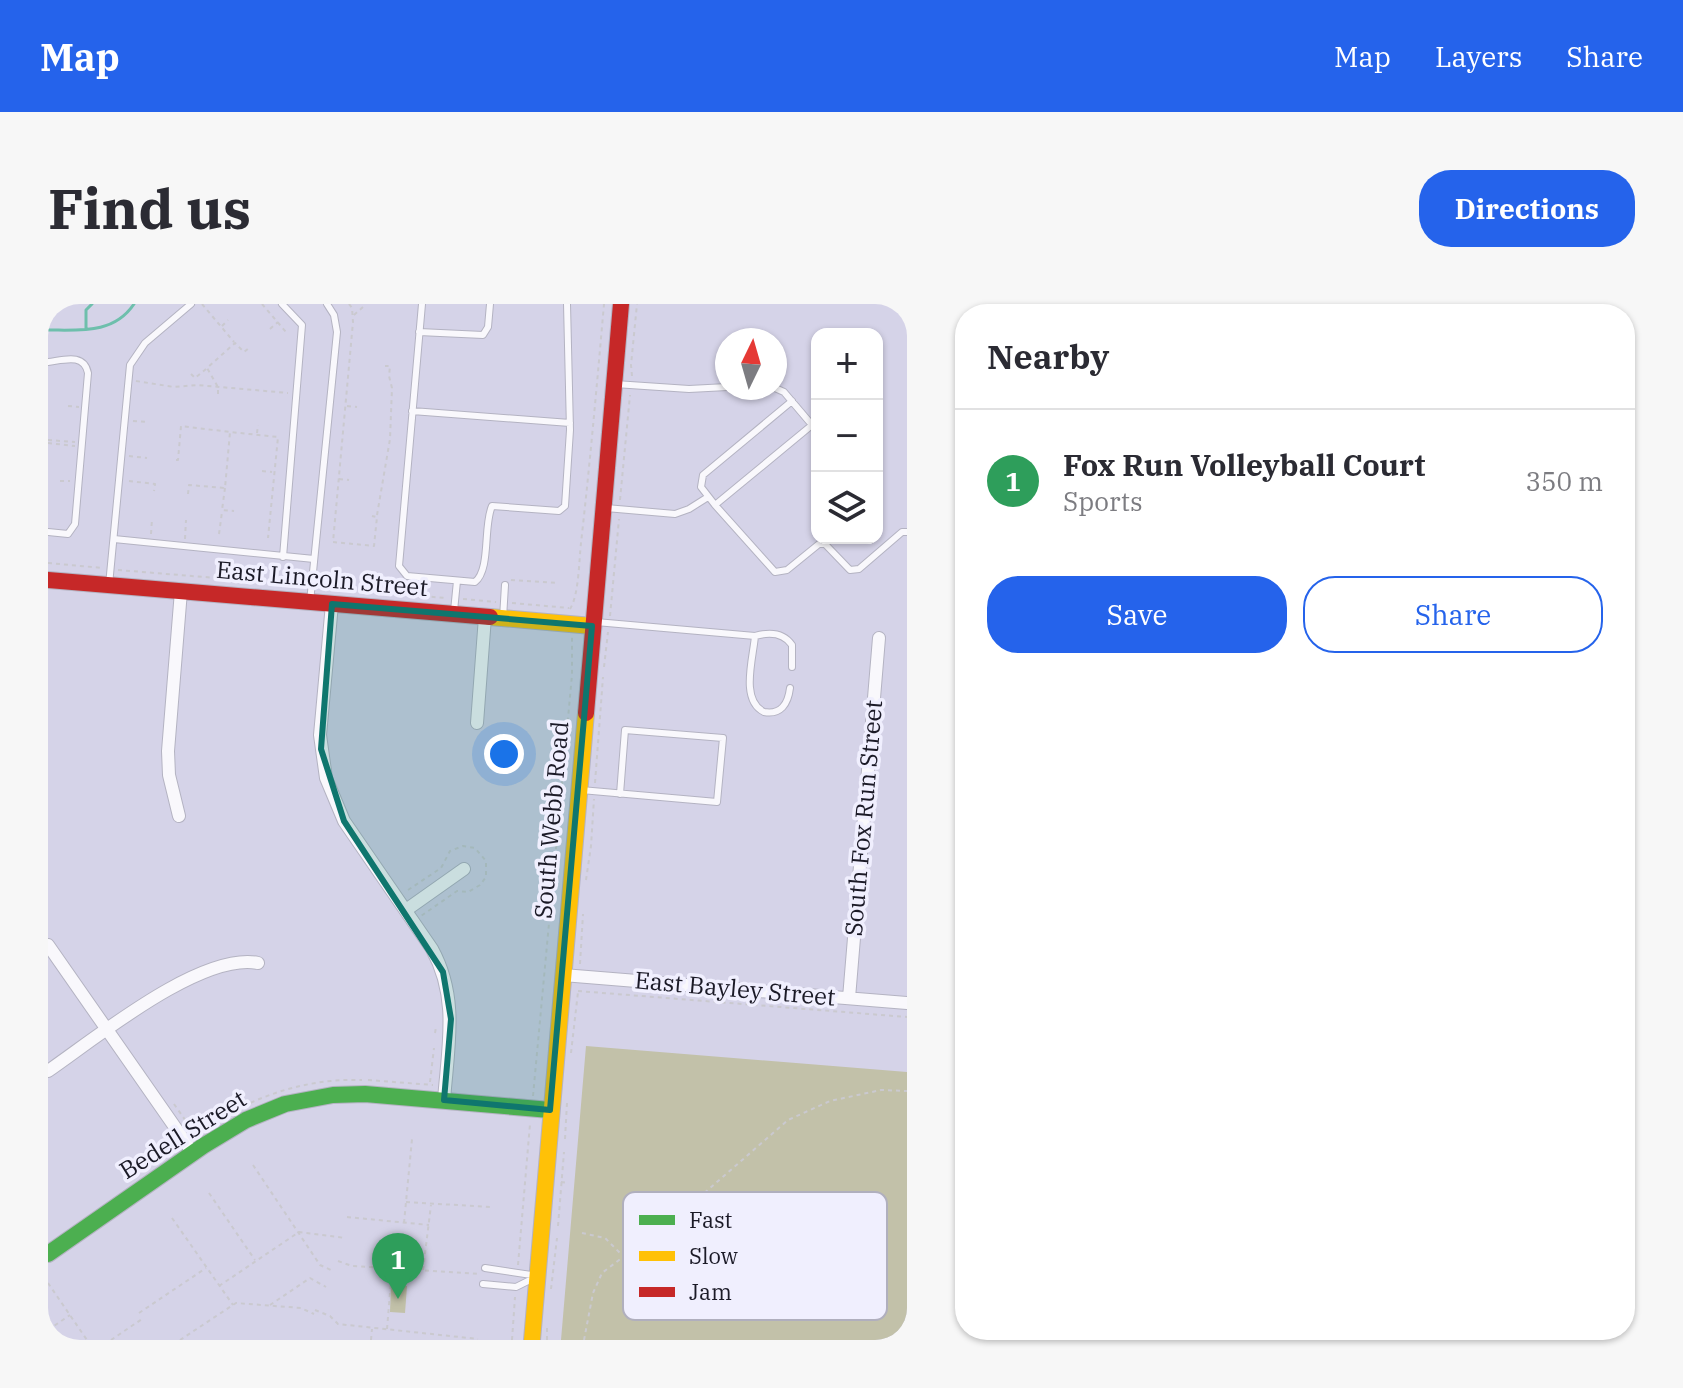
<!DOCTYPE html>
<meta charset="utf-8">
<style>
body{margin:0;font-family:"IBM Plex Serif",serif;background:#f7f7f7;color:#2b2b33}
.controls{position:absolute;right:24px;top:24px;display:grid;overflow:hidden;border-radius:16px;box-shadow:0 2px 6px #0004}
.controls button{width:72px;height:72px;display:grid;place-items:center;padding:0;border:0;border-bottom:2px solid #e1e1e2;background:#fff;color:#2b2b33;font:40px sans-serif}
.compass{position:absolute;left:667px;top:24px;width:72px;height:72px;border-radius:50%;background:#fff;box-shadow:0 2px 6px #0004;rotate:5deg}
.you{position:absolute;left:456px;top:450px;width:28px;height:28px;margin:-20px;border:6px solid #fff;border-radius:50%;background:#1a73e8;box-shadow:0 0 0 12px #1a73e833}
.badge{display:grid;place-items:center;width:52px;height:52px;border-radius:50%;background:#2563eb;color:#fff;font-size:26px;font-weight:700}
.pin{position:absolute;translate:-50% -66px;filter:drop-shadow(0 2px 4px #0008)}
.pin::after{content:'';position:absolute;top:42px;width:28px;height:24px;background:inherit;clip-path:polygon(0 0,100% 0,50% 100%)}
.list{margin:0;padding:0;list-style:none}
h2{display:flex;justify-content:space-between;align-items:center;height:104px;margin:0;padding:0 32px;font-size:34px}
h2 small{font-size:26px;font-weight:400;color:#7c7c81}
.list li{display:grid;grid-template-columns:52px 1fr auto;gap:24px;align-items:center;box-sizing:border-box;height:144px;padding:0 32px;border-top:2px solid #e1e1e2}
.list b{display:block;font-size:30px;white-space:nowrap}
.list p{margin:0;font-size:26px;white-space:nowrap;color:#7c7c81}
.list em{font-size:26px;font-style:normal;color:#7c7c81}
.actions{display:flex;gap:16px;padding:24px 32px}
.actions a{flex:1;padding:18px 0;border:2px solid #2563eb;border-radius:32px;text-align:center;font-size:28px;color:#2563eb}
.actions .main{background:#2563eb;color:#fff}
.icon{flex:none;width:44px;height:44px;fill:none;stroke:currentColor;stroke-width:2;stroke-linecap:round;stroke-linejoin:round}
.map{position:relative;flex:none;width:859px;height:1036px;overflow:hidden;border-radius:32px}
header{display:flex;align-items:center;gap:48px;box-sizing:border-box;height:112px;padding:0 40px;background:#2563eb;color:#fff}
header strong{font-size:38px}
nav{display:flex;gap:44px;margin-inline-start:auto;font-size:28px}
.intro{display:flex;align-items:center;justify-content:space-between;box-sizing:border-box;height:192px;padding:0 48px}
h1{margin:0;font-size:56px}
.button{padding:20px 36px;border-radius:32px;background:#2563eb;color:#fff;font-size:28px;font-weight:700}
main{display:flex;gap:48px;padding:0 48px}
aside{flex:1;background:#fff;border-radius:32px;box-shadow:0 2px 6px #0004}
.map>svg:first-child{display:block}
.green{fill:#c2c1a9}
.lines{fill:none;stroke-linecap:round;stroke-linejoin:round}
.stream{stroke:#6ebfac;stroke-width:3}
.lane-casing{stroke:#b4b3c2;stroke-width:8}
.street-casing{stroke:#b4b3c2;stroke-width:14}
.fast-casing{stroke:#b4b3c2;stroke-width:18}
.slow-casing{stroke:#b4b3c2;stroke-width:18}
.jam-casing{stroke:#b4b3c2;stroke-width:18}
.path{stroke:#cac9cf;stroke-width:2;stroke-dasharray:4 4;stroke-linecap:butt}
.lane{stroke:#f9f8fc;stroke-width:6}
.street{stroke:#f9f8fc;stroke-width:12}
.fast{stroke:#4caf50;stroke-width:16}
.slow{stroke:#ffc107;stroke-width:16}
.jam{stroke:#c62828;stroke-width:16}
.marked{fill:#0f766e;fill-opacity:0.2;stroke:#0f766e;stroke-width:6;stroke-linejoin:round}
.labels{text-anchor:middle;stroke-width:7;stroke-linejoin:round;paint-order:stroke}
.street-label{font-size:24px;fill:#1b1a27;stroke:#f0effe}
.key{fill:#f0effe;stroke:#b0afbe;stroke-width:2}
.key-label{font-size:22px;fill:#1b1a27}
</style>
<header>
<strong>Map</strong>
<nav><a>Map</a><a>Layers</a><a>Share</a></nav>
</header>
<div class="intro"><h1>Find us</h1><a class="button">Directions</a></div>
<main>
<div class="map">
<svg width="859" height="1036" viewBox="0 0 859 1036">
<rect width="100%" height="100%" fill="#d5d3e8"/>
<path class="green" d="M538,742L859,768V1036H513Z
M343,981L359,982L357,1009L342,1008Z"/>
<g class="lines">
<path class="stream" d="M38,25V6L44,0
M0,26C33,26 66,30 86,0"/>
<g class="lane-casing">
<path id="lane" d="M234,0L254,21L235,253
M374,0L351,262L359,272L427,278C443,265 435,222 444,202L511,207L517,202L522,126L519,0
M371,28L435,31L440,23L442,0
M0,58C16,56 36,49 40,69L27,220L20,230L0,228
M567,80L641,85L679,83
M727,84L736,88L764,121L667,201L727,268L739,266L771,240H777L802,266L811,265L854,228H859
M364,107L522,119
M667,201L653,183L655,171L744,97
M558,204L627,210L641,205L660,193
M66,235L266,255
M61,281L82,61L97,39L143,0
M262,298L289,28L286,11L279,0
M406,307L409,277
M455,314L457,281
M548,318L707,332C721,328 735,328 744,341V363
M707,332C705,355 692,396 716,408C733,411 740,400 742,384
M533,486L669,498L675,434L577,426L572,490
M435,980L468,983L490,972L437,964"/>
</g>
<g class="street-casing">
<path id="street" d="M284,300L272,431L278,474L296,517L384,645C411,694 400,742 396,796
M429,419L437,313
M131,512L121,471L120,447L133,287
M358,606L416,565
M0,641L145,849
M515,671L859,699
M801,694L831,334
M0,767C48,734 153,648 210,659"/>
</g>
<g class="fast-casing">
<path id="fast" d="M0,950L155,842L198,816L237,800L285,791L317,790L502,806"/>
</g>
<g class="slow-casing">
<path id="slow" d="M442,313L544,322
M484,1036L538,409"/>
</g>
<g class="jam-casing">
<path id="jam" d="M0,276L442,313
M538,409L573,0"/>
</g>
<path class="path" d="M154,0L186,38
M214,0L238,28
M301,0L304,4L305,18L285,238L326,242L329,213L324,212
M306,11L315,3
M174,22L180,16
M222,25L230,18
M143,70L147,74L158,65
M584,72L583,61L589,0
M88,77L126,83L149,81L240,89
M170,90V83L159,64L187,39L196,48L201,44
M20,102L31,103
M299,102L309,103
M85,117L100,118
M209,129L210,121
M0,136L27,138
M0,139L27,142
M81,152L99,154
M128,156H130L133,122L182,128
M214,167L224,168
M291,175L301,176
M12,177H22
M81,177L107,180L106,187
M177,184L174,206L186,207
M140,190L141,181L177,184L182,128L230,133L220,234
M572,196L582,91
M329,211L342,135L344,84L341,72L342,62H337
M103,230L104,215
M171,230L174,208
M137,235L138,216
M0,259L55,264
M70,266L255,281
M463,276L510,279
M272,283L397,294
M415,295L448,298
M464,299L521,304
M522,305C531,291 531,256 533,239C542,159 549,80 556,0
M562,312L571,215
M556,363L560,328
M547,479L555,373
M538,576L543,542L546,495
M360,586L393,564L402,547L415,542L427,544L438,557V573L432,581L420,588L409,587L373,612
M532,660L535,610
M530,687L859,713
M387,729L388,723
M523,749L530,688
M320,776L385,781
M382,778L386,744
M485,792L524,371V333
M126,800L147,830
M147,830C198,796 251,774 314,776
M517,835L519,799
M205,861L272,961L285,967
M513,878L521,879
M161,889L207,956
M358,898L442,903
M299,913L381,921
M124,914L185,1001
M356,919L364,835
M510,922L516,848
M534,929L557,934L573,950
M290,957L304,962L431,970
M470,961L482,820
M375,966L383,901
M0,979L39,1036
M171,982L251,928L297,934
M503,985L509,934
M222,1001L262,974L278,983
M267,1006L282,1012L290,1020L430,1035
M91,1009L158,964
M339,1025L344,965
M0,1026L22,1011
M63,1036L94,1015
M132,1036L188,999L253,1004L266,1010
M323,1036L324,1025
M464,1036L467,993
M499,1036V1023
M536,1036L545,989L554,969L638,905L740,816L782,797L833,786L859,787"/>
<use href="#lane" class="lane"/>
<use href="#street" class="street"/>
<use href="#fast" class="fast"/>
<use href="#slow" class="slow"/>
<use href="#jam" class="jam"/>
</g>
<path class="marked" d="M284,300L544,322L502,806L396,796L403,715L395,668L296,517L273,445Z"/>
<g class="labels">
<g class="street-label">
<text transform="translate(274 275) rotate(5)" y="8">East Lincoln Street</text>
<text transform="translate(816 514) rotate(-85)" y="8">South Fox Run Street</text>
<text transform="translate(504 516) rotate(-85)" y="8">South Webb Road</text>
<text transform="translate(687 685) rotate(5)" y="8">East Bayley Street</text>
<text transform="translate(135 831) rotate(-32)" y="8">Bedell Street</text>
</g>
</g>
<rect x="575" y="888" width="264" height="128" rx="12" class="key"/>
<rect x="591" y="911" width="36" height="10" fill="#4caf50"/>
<rect x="591" y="947" width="36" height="10" fill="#ffc107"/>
<rect x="591" y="983" width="36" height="10" fill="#c62828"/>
<g class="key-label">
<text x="641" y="924">Fast</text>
<text x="641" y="960">Slow</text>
<text x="641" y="996">Jam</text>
</g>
</svg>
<div class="controls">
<button>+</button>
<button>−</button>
<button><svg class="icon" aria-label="layers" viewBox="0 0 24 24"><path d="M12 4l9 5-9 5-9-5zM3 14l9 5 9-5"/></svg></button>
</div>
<svg class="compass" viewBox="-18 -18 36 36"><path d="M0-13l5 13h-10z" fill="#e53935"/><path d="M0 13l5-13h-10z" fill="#7c7c81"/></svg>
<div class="you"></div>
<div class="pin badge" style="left:350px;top:995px;background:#2e9e5b">1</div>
</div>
<aside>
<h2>Nearby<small></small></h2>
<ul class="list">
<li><span class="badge" style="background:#2e9e5b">1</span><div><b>Fox Run Volleyball Court</b><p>Sports</p></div><em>350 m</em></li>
</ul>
<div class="actions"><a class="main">Save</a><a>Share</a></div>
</aside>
</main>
